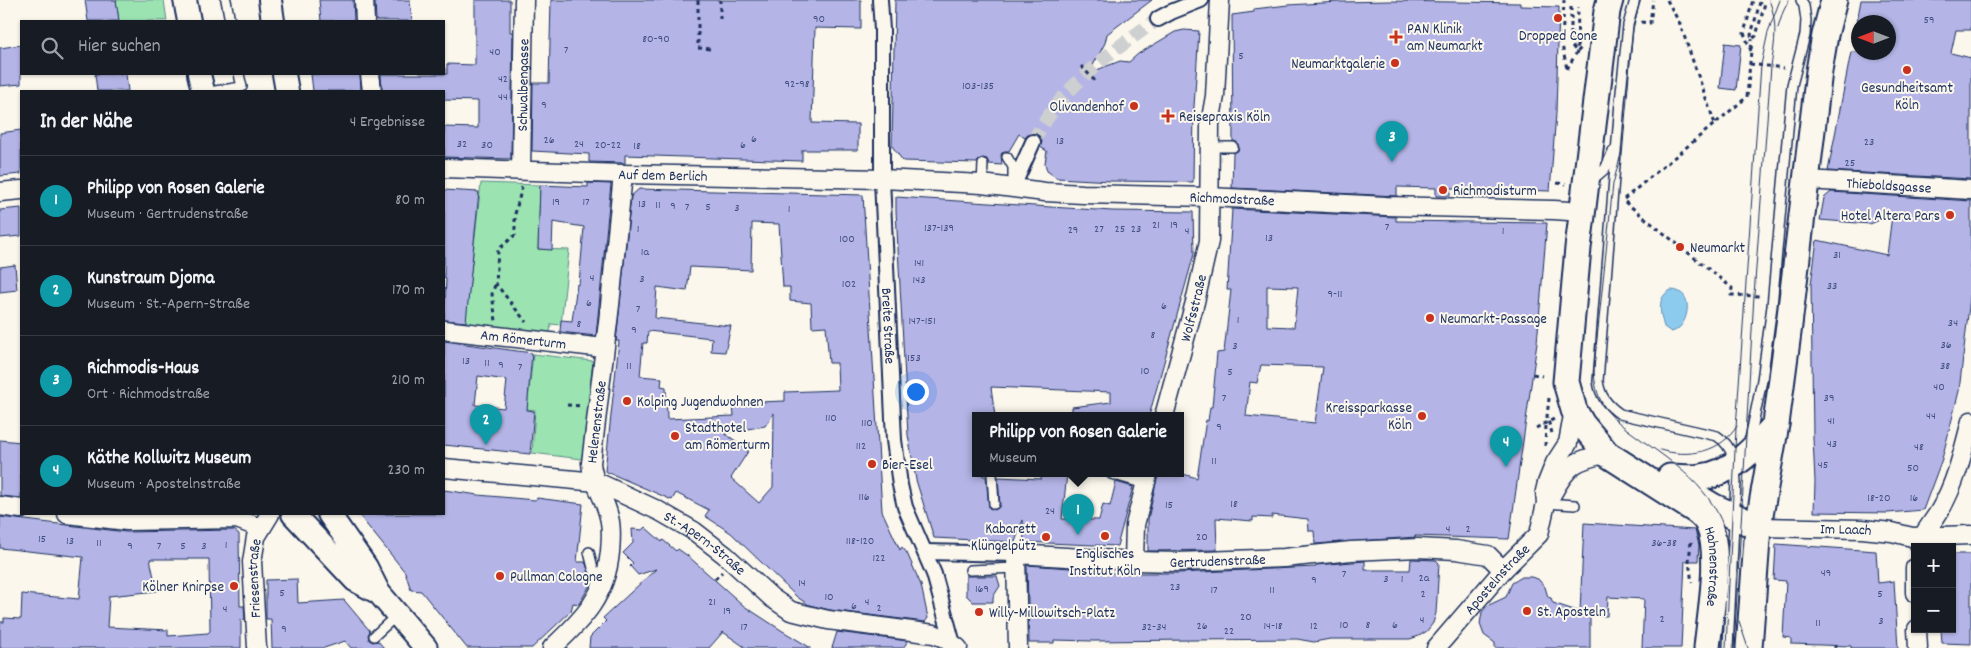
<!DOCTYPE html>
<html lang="de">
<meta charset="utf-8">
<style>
body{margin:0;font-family:Dekko,sans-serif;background:#242831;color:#f1f3f6}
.controls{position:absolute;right:15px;bottom:15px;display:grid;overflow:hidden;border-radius:0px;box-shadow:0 1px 4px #0004}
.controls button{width:45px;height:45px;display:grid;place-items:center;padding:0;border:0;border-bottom:1px solid #363941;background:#171b24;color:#f1f3f6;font:25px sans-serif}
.compass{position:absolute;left:1851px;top:15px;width:45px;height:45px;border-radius:50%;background:#171b24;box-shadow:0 1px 4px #0004;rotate:270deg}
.you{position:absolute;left:915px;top:391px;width:18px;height:18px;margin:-12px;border:4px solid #fff;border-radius:50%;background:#1a73e8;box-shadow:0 0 0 8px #1a73e833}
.badge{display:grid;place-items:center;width:32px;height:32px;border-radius:50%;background:#c8321e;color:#fff;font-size:16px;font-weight:700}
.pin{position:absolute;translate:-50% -41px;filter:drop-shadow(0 1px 2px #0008)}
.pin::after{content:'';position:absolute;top:26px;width:18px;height:15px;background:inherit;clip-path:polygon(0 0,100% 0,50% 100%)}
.popup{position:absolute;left:972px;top:412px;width:212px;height:65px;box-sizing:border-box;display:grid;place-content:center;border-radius:0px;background:#171b24;filter:drop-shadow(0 1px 4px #0005);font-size:16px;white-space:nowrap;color:#9ea1a6}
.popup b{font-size:19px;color:#f1f3f6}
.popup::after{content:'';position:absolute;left:50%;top:100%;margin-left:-10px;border:10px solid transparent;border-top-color:#171b24}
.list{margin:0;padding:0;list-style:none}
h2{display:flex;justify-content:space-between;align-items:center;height:65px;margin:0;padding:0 20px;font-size:21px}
h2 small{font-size:16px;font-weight:400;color:#9ea1a6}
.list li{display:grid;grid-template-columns:32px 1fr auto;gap:15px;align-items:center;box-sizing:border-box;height:90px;padding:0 20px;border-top:1px solid #363941}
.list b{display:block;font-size:19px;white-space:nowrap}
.list p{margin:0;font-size:16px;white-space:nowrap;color:#9ea1a6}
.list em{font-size:16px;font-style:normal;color:#9ea1a6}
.icon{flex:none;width:28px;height:28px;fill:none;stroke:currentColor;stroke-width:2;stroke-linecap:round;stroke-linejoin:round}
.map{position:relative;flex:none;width:1971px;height:648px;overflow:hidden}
.search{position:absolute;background:#171b24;box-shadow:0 1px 4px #0004;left:20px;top:20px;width:425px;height:55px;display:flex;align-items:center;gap:12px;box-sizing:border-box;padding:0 18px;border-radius:0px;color:#9ea1a6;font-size:19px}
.panel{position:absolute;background:#171b24;box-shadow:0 1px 4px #0004;left:20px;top:90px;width:425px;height:425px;border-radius:0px}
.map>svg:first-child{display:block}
.green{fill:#9be3b1;stroke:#5b8988}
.water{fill:#8dcbee;stroke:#5f8db4}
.building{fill:#b4b4e6;stroke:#1b2f5e;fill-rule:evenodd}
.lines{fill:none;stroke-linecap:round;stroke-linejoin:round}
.pedestrian-tunnel{stroke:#cecfd0;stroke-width:14;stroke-dasharray:14 7;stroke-linecap:butt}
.service-casing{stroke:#1b2f5e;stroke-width:12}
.pedestrian-casing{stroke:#1b2f5e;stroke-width:18}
.minor-casing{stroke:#1b2f5e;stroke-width:21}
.tertiary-casing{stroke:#1b2f5e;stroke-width:26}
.secondary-casing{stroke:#1b2f5e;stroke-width:29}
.path{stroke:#1b2f5e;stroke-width:3;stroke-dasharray:4 4;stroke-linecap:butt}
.service{stroke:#fbf7ec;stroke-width:9}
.pedestrian{stroke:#fbf7ec;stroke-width:14}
.minor{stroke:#fbf7ec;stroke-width:18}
.tertiary{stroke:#fbf7ec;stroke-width:22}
.secondary{stroke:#fbf7ec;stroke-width:25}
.tram{stroke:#1b2f5e;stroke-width:1}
.path-bridge{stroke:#1b2f5e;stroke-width:3;stroke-dasharray:4 4;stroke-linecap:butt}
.poi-dot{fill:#c8321e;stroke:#fbf7ec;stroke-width:2}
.labels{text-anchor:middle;stroke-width:4;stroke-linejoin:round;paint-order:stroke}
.number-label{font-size:12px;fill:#415080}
.poi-label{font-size:15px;fill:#1b2f5e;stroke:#fbf7ec;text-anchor:start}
.street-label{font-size:15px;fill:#1b2f5e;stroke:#fbf7ec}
</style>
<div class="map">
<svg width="1971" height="648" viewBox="0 0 1971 648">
<rect width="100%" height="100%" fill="#fbf7ec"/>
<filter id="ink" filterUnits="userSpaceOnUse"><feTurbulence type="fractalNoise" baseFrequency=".02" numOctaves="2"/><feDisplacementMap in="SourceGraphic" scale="10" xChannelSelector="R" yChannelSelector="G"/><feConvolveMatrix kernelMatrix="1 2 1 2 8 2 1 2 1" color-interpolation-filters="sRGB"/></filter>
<g filter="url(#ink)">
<path class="green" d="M116,0H164L167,21H119Z
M481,183L540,185L538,249L569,250L561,325L551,324L550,333L465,324Z
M533,354L593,361L582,459L532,453L535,410L527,409Z"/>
<path class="water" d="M1671,290C1697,290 1688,330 1671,332L1664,327C1660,313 1656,297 1671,290Z"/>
<path class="building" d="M85,0H116L119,21H88Z
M319,0H353L354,21H321Z
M375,0H410L412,21H376Z
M475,0H510V32H513L511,159L444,157V127L478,128V101L444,100V91H382L381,74H447V64L475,65Z
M551,0H861V29L815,28L812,123L858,124V150H802V161L625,155V163L589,162V154L532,151L533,83H549Z
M895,0H1152L1107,34L1105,43L1089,73L1120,61L1129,62L1138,54L1175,32L1184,30L1199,31L1194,107L1193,182L1111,181L1057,178L1047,171L1045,163L1047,151L1040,147L1042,142L1040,136L1033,133L1025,138L1019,134L1009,151H1004L1001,154L1002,165L989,164L987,159L983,158L980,159L977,163L903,161L892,146Z
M1861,0H1971V30H1956L1951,53L1971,58V179L1828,171L1851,52H1888V22H1857Z
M1390,1L1520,3V6L1559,7L1556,113L1550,191L1450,188V196H1436V188L1397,187V196L1232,188L1233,153L1238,151L1239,147L1237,142L1233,141L1232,15L1254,12V9L1288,5L1340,2Z
M1725,43L1741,45L1736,90L1720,88Z
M21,45V84L0,86V48Z
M95,74H126L128,91H97Z
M311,74H360L361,91H313Z
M21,130V174L0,176V133Z
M588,183L611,184L596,336L560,332L561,320L572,321L577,284H579L584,227L553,222L552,250L538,249L540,185L588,187Z
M639,189L863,195L882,511L900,550L902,547L907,553L921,585L928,618L925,622L830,610L809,605L797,597L731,533L705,516L709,510L676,493L672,500L605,471L619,341H616L631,196ZM752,223L779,224L783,287H790V301L811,303L812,327L826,326L829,363H837L838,390L785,392V401L733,403L734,416L667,419L666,387L661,386L662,378L640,376L643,343H647L648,331L712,338L711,351L725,352L731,326L655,318L657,287L687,291L690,267L751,270ZM774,413L773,487L759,503L731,478L749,450L724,433L765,426Z
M444,190L479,192L466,322L444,320L446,279L444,277Z
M1831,192L1971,201V289L1959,391L1942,459L1923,510L1888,513L1814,512L1815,482L1813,438L1811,284L1817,240L1887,255L1892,215L1870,224L1820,220L1824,198Z
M896,197L1112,211L1193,212L1194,254L1149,416H1072V407L1111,402V392L991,387L995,416H976V474H983V476H986L989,508L995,510L1000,506L998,477L1041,479V474H1067L1062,519L1099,520L1103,504L1110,506L1116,482L1133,487L1117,546L1024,542L1023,520L1015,542L934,538L916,480L908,435L896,211Z
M21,208V236L0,238V210Z
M1232,209L1396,217V221L1547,223L1537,343L1509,539L1415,536L1416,537L1315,544L1314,531H1309L1308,519L1272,515V518L1253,517V521L1216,518L1217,550L1148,551V519L1158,474H1183L1197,478L1206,420L1208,421L1210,407H1212L1217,353L1224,352L1231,290H1227ZM1267,286L1298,287L1294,327L1267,326ZM1261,365L1323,367L1315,423L1246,416L1250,382L1257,383Z
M15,265L17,290L0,292V267Z
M444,341L532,353L527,410L534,411L530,454L444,445ZM478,376L507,380L504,408L475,405Z
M0,440L21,442V498L0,496Z
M444,490L478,495L535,500L537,498L583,504L577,562H585L593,580L579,604L573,603L571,611L532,648H467L421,591L411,590L405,572L358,514H444Z
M0,517L126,532L234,530L239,534L240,606H244L245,619L241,620V648H0V622H4V618L21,619L22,594L79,599L83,557L0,548ZM150,559H209L210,631L208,633L168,636V630L107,627L109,596L157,591Z
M1584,523L1695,530L1699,545L1698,561H1685L1681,648H1642L1644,599L1608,597L1607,616L1585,615L1590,617V648H1495V643L1484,635L1480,624L1482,612L1487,606L1506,597L1512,583L1522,577H1531L1538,579L1545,587L1548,597L1551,598L1553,603L1580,612Z
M645,527L662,542L663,540L676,551L678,549L688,556L744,606L781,630L811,648H746L723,632L709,648H589L590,637L606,621L603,618L656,569L638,575L630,566L633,563L623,553L633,543L632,529L642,530Z
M1776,544L1876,551L1878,583L1894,581L1898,648H1851V646L1791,644V638L1783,637L1786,581L1774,580Z
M1952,554H1971V644L1942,643L1941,629H1952Z
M1411,559L1436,560L1439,563L1436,613L1433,623L1427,631L1419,636L1410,639H1330L1314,642L1297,639L1093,641L1054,640V643H1029L1027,565L1085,569L1113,573H1178L1316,567V565L1365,561V570H1410Z
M966,576H997L1000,586L993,597V602H973L966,595Z
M297,579L298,603L344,600L370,631L368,635L369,640L373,642L378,641L384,648H351L345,641L324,648H272L271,619H266V580Z
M837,632L908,641L903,648H832Z"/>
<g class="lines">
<path class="pedestrian-tunnel" d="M1033,142C1062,86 1107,55 1158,19"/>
<g class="service-casing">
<path id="service" d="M226,0L230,21
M1635,0L1628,25L1620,102L1598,381C1600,396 1607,405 1620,414L1717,436C1734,447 1735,463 1736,482L1728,648
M215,91L242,87L239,74
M1209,147H1233
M1007,157L1013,167V182
M1592,180L1605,169L1613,151
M982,184L983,164
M1749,444L1762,380L1772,306L1792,85L1805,35L1806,20L1804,6L1801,0
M992,474L994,504
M1111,474L1145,484
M1546,503L1575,505
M589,552L593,568L602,584
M970,570L1016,568
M374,636L397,615"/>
</g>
<g class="pedestrian-casing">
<g id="pedestrian">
<path id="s1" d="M880,0L882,30V179L894,440L900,485L905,507L934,574L953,644"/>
<path d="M1158,19L1171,12L1201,0"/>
<path d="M1013,187L1033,142"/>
<path d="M925,552L1016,554"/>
</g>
</g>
<g class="minor-casing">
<g id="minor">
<path d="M364,0L365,21"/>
<path d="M370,74L372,91"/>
<path id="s2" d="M444,168L623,174L882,179L982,184L1045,192L1083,194L1209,197L1386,206L1554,210L1583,212"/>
<path id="s3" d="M521,170L524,0"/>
<path id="s4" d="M1807,180L1971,190"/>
<path d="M0,192L21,190"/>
<path id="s5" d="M444,330L604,348"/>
<path id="s6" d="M1164,416L1195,302L1209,241L1210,124L1215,96L1220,0"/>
<path id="s7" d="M444,468L597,482L659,511L694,531L725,555L772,598L791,611L828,620L934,634L944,638L958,648"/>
<path d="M1552,494C1567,466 1575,459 1607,454"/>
<path d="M0,506L21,509"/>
<path d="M67,514L127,521L237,519L260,528"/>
<path id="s8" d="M1758,527L1862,529L1892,532L1912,537L1971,535"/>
<path d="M1919,544C1924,532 1933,522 1940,510C1956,483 1963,452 1971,421"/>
<path d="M1134,561L1135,525L1148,474"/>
<path d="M1915,568V593"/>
<path d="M1917,629L1918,648"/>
<path id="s9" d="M257,648L252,562L256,537L270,514"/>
<path id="s10" d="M552,648C583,619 606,596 610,552C611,541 612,528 609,517C605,498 592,482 591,463L610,305L623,174"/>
<path id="s11" d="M1018,648L1016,554L1134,561L1178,562L1284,558L1351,551L1418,548L1456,550L1488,555L1503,570"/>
<path id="s12" d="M1436,648L1503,570L1539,534L1546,503L1545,491L1547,483L1555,463L1568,443L1574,410"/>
</g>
</g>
<g class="tertiary-casing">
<path id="tertiary" d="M185,0L189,21
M270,0L273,21
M199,74L203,91
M284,74L287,91
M293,514L355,580L379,593
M329,514L366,567L379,593L426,648"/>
</g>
<g class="secondary-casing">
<g id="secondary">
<path id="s13" d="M1610,0L1607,11L1578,248L1566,382L1574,410L1582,424L1607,454L1698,512C1702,516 1706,519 1708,524C1722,552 1710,616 1707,648"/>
<path d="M1670,477C1681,477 1691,479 1701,477C1732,474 1757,446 1776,424"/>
<path d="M1692,494L1714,507L1758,527"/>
<path d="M1749,648L1758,527L1776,424L1789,325L1819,71L1825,35L1834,0"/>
</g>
</g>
<path class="path" d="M698,0V48L711,49
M1564,0L1562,45L1567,69
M1667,0L1680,24L1715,124
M1760,2L1751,35L1752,39L1756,36L1765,3
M1571,7V45L1577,52L1582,47
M720,19V0
M1641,22L1650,23L1653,0
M1751,51L1744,33L1753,0
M1750,64L1784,68
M1567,69L1577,52L1578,7
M1557,183L1566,184
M522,187L515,214V235L498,250L496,284L526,322
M1624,199L1747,97L1752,39
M1625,202L1732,288L1731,295L1761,296
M495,285L492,294L496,321
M1533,374L1542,376
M1549,398L1547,417L1552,433
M567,405L581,406
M1536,428L1556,418
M1545,446L1546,425
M1691,542L1689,561L1692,583
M715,579L722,572
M1835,646V648"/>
<use href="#service" class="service"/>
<use href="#pedestrian" class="pedestrian"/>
<use href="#minor" class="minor"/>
<use href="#tertiary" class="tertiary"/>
<use href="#secondary" class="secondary"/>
<path class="tram" d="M1778,28L1783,12L1789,0
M1622,150L1613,184L1594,368C1594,382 1597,396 1605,408C1615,422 1630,431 1643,441C1680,467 1721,496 1728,545
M1622,156L1633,29L1640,0
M1660,450C1688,458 1721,453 1737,426
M1739,621L1748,648
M1726,648L1736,428L1761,65L1768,32L1780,0
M1734,648L1754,295L1771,66C1775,43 1778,22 1769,0"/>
<path class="path-bridge" d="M1081,66L1096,82"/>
</g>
</g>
<g class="poi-dot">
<circle cx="1558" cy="18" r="5"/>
<path d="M1393.5 29.5h5v5h5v5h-5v5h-5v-5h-5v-5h5z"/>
<circle cx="1395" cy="63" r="5"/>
<circle cx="1907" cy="70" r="5"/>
<circle cx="1134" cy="106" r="5"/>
<path d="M1165.5 108.5h5v5h5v5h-5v5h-5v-5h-5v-5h5z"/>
<circle cx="1443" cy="190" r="5"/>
<circle cx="1950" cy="215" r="5"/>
<circle cx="1680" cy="247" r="5"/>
<circle cx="1430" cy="318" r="5"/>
<circle cx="627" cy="401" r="5"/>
<circle cx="1422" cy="416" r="5"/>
<circle cx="675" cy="436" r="5"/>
<circle cx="872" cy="464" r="5"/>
<circle cx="1105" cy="536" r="5"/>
<circle cx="1046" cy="537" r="5"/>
<circle cx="500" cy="576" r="5"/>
<circle cx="234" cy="586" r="5"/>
<circle cx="1527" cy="611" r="5"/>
<circle cx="979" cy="612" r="5"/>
</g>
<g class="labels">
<g class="number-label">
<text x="819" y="22">90</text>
<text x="1929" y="23">59</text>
<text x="656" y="42">80-90</text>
<text x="566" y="53">7</text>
<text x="495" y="55">40</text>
<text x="1241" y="59">5</text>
<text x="503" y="82">42</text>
<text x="797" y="87">92-98</text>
<text x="978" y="89">103-135</text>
<text x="503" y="100">44</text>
<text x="544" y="108">9</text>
<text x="754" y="142">6</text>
<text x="549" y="143">26</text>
<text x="1060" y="144">13</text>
<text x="1869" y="145">23</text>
<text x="462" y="147">32</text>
<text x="579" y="147">24</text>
<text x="487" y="148">30</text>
<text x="608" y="148">20-22</text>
<text x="743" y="148">6</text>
<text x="637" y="149">18</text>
<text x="1850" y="166">25</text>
<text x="556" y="205">19</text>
<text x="586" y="205">17</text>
<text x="642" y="207">13</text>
<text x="658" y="208">11</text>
<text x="673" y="209">9</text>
<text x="687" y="210">7</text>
<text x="708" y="210">5</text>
<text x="737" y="211">3</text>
<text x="789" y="212">1</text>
<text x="1156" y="228">21</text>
<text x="1174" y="228">19</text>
<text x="1387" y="230">7</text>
<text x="939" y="231">137-139</text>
<text x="638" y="232">1</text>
<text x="1099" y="232">27</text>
<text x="1120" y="232">25</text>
<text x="1136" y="232">23</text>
<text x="1073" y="233">29</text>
<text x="1187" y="234">4</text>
<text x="1503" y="234">1</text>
<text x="1269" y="241">13</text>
<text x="847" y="242">100</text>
<text x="645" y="255">1a</text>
<text x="1837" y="258">31</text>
<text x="919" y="266">141</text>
<text x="592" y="281">4</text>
<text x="642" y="282">3</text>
<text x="919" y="283">143</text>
<text x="849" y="287">102</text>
<text x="1832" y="289">33</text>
<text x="1335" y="297">9-11</text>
<text x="589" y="306">6</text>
<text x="1164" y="309">6</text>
<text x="638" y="312">7</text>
<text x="1238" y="323">1</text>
<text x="922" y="324">147-151</text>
<text x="1953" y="326">34</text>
<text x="579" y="327">8</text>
<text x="634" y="333">9</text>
<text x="1153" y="338">8</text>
<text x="1946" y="348">36</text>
<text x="1235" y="349">3</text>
<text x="914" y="361">153</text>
<text x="466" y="364">13</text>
<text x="487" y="366">11</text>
<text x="501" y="368">9</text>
<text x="629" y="369">11</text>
<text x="1945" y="369">38</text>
<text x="520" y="370">7</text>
<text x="1145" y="374">10</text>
<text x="1230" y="375">5</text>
<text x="1939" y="390">40</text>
<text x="1224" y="401">7</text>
<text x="1829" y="401">39</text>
<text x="1931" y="419">44</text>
<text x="831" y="421">110</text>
<text x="1831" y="424">41</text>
<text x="867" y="426">110</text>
<text x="1219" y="430">9</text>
<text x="1832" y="447">43</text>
<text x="861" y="449">112</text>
<text x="1919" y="450">48</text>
<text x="1214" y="464">11</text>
<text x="1823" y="468">45</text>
<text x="1913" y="471">50</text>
<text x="864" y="500">116</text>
<text x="1879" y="501">18-20</text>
<text x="1914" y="501">16</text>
<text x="1234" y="507">18</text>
<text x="1169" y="508">15</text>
<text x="1050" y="514">24</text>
<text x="1448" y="532">4</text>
<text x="1468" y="532">2</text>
<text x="1202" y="540">20</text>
<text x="42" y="542">15</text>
<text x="70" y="544">13</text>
<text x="860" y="544">118-120</text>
<text x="99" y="546">11</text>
<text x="1664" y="546">36-38</text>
<text x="226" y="548">1</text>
<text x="130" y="549">9</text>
<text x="159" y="549">7</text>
<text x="183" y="549">5</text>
<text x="204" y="549">3</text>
<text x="879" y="561">122</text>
<text x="1826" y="576">49</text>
<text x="1344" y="577">7</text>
<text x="1424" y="581">2a</text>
<text x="1386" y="582">3</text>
<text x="1402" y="582">1</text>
<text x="1314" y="583">9</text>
<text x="802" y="586">14</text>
<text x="1175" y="590">23</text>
<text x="982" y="592">169</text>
<text x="1214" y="593">17</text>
<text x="1272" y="593">11</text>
<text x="282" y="596">5</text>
<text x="1423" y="597">2</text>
<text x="1880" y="597">5</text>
<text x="829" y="600">10</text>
<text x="712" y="605">21</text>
<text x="867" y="605">4</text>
<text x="854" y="609">6</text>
<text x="879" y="611">2</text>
<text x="225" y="612">4</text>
<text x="727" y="614">19</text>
<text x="1246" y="620">20</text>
<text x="1662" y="622">2</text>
<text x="1422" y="623">4</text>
<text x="1881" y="624">3</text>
<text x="1818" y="626">11</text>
<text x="1344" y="628">10</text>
<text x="1368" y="628">8</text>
<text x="1395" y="628">6</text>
<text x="1202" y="629">26</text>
<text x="1273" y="629">14-18</text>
<text x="1314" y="629">12</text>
<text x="744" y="630">17</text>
<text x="1154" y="630">32-34</text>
<text x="284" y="632">9</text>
<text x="1229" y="634">22</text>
</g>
<g class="poi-label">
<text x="1407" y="33">PAN Klinik<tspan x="1407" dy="17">am Neumarkt</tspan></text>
<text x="1558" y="40" text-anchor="middle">Dropped Cone</text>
<text x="1385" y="68" text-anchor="end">Neumarktgalerie</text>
<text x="1907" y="92" text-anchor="middle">Gesundheitsamt<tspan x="1907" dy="17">Köln</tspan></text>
<text x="1124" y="111" text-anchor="end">Olivandenhof</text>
<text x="1179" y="121">Reisepraxis Köln</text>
<text x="1453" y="195">Richmodisturm</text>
<text x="1940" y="220" text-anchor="end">Hotel Altera Pars</text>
<text x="1690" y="252">Neumarkt</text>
<text x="1440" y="323">Neumarkt-Passage</text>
<text x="637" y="406">Kolping Jugendwohnen</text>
<text x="1412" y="412" text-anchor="end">Kreissparkasse<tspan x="1412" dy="17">Köln</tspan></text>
<text x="685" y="432">Stadthotel<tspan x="685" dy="17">am Römerturm</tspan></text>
<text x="882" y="469">Bier-Esel</text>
<text x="1036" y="533" text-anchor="end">Kabarett<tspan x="1036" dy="17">Klüngelpütz</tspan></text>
<text x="1105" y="558" text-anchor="middle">Englisches<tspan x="1105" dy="17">Institut Köln</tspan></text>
<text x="510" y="581">Pullman Cologne</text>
<text x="224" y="591" text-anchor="end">Kölner Knirpse</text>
<text x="1537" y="616">St. Aposteln</text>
<text x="989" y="617">Willy-Millowitsch-Platz</text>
</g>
<g class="street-label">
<text dy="5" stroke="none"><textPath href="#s3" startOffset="85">Schwalbengasse</textPath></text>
<text dy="5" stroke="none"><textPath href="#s2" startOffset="219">Auf dem Berlich</textPath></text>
<text dy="5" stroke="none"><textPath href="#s4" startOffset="82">Thieboldsgasse</textPath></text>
<text dy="5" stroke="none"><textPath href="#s2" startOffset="789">Richmodstraße</textPath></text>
<text dy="5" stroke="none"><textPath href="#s6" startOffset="112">Wolfsstraße</textPath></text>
<text dy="5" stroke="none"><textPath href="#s1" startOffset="326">Breite Straße</textPath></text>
<text dy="5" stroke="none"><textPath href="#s5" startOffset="80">Am Römerturm</textPath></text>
<text dy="5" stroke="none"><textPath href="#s10" startOffset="249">Helenenstraße</textPath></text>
<text dy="5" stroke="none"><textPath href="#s8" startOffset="88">Im Laach</textPath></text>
<text dy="5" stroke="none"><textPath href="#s7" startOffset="278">St.-Apern-Straße</textPath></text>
<text dy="5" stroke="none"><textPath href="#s11" startOffset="296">Gertrudenstraße</textPath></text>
<text dy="5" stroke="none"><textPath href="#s13" startOffset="636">Hahnenstraße</textPath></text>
<text dy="5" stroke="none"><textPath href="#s9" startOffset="70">Friesenstraße</textPath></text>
<text dy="5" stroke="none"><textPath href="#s12" startOffset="92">Apostelnstraße</textPath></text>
</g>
</g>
</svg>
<div class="controls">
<button>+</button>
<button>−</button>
</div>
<svg class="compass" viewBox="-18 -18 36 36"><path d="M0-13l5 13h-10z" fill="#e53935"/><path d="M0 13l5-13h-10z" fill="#9ea1a6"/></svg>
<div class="you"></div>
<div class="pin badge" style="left:1078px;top:535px;background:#0f9aa8">1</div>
<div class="popup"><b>Philipp von Rosen Galerie</b>Museum</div>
<div class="pin badge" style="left:486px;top:445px;background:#0f9aa8">2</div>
<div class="pin badge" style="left:1392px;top:162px;background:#0f9aa8">3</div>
<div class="pin badge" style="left:1506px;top:467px;background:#0f9aa8">4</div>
<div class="search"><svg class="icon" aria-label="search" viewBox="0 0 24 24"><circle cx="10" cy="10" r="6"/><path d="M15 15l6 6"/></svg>Hier suchen</div>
<section class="panel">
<h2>In der Nähe<small>4 Ergebnisse</small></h2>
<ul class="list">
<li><span class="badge" style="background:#0f9aa8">1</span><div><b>Philipp von Rosen Galerie</b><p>Museum · Gertrudenstraße</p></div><em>80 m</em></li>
<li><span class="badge" style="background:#0f9aa8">2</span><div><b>Kunstraum Djoma</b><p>Museum · St.-Apern-Straße</p></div><em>170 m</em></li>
<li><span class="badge" style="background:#0f9aa8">3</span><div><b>Richmodis-Haus</b><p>Ort · Richmodstraße</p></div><em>210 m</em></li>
<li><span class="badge" style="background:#0f9aa8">4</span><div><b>Käthe Kollwitz Museum</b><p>Museum · Apostelnstraße</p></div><em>230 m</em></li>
</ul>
</section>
</div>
